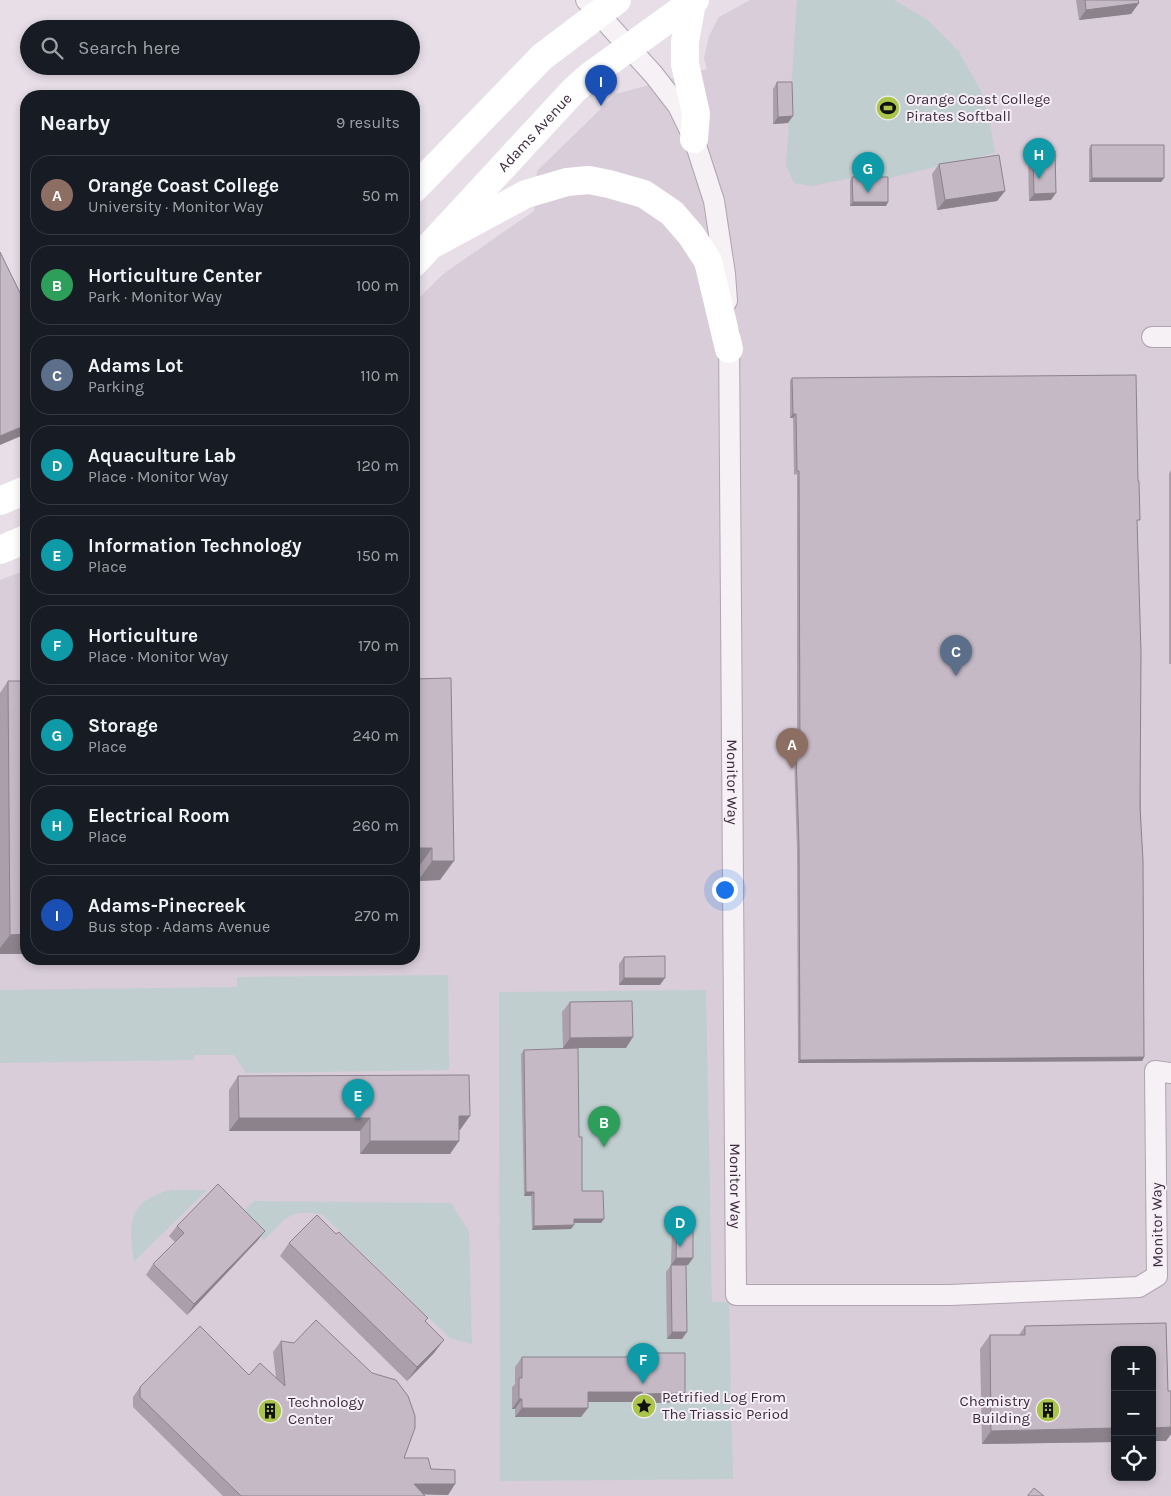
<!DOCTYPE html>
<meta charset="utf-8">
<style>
body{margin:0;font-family:Karla,sans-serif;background:#242831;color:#f1f3f6}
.controls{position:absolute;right:15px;bottom:15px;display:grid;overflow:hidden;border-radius:10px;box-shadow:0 2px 8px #0003}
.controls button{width:45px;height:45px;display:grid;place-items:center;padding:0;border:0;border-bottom:1px solid #363941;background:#171b24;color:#f1f3f6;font:25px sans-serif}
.you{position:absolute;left:724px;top:889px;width:18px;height:18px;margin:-12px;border:4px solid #fff;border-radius:50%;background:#1a73e8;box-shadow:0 0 0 8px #1a73e833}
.badge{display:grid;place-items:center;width:32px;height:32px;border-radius:50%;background:#0b8043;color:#fff;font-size:16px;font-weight:700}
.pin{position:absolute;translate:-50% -41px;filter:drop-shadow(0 1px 2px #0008)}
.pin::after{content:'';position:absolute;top:26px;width:18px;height:15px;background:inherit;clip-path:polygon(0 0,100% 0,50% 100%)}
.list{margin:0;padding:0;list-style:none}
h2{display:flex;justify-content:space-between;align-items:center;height:65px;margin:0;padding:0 20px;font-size:21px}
h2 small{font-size:16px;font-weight:400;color:#9ea1a6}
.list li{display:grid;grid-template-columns:32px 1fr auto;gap:15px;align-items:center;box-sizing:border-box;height:80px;margin:0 10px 10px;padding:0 10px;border:1px solid #363941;border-radius:20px}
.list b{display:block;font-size:19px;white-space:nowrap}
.list p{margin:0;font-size:16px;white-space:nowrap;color:#9ea1a6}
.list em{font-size:16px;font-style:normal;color:#9ea1a6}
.icon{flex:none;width:28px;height:28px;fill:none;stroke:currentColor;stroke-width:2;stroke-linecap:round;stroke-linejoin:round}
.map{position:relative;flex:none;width:1171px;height:1496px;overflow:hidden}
.search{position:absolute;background:#171b24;box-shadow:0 2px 8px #0003;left:20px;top:20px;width:400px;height:55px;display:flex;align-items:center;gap:12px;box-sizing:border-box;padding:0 18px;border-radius:28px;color:#9ea1a6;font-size:19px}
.panel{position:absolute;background:#171b24;box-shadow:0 2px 8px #0003;left:20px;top:90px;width:400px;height:875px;border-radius:20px}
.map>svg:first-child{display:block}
.built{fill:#d8cdd9;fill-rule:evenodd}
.green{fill:#c0ced0}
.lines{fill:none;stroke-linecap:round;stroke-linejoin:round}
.street-casing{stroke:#b1a4b1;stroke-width:22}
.street{stroke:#f5f1f5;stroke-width:20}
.secondary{stroke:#fff;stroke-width:28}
.wall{fill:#aa9faa}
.shaded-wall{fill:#8b828b}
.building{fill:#c6b9c6;stroke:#8b828b}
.labels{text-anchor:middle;stroke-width:4;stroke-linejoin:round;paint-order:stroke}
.poi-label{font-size:15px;fill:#3d283d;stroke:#f4eef5;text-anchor:start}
.street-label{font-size:15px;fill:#3d283d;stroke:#f4eef5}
</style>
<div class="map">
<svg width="1171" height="1496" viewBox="0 0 1171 1496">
<rect width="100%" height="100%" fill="#e7dee7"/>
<path class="built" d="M750,0H1171V1496H0V580L26,570V959H414V303L443,274L534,211L537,171L616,94L707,69L704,58L709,36L719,17ZM1115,1350H1152V1477H1115Z"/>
<path class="green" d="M797,0H894L928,20L959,52L981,91L990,124L995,153L885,179H846L811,186L794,183L786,166Z
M448,975L449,1070L246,1073L234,1055H194L193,1060L0,1063V990L237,987V977Z
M706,990L712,1302H729L733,1479L500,1481L499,992Z
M171,1190H207L134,1262C128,1224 128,1200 171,1190Z
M254,1201L451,1203L469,1231L472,1344L450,1338L323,1215C289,1208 287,1218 264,1240L238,1216Z"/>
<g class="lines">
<g class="street-casing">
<g id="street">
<path d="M586,0L654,75L678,106L694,139L714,201L725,274L727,301"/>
<path id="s1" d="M729,334L736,1295H950L1139,1287L1157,1276L1155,1071L1171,1073"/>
<path d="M1152,337H1171"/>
</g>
</g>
<use href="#street" class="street"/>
<g class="secondary">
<path d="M692,2L685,42V64L696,114L694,139"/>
<path d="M414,189L542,57L617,0"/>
<path d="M433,244L526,194L567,182L589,180L609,184L644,194L672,213L691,235L708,261L729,349"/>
<path id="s2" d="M414,263L574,90L591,75L695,0"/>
<path d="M0,501L26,490"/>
<path d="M0,550L26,539"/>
</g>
</g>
<path class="wall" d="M1076,0H1138L1139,3L1131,14L1079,20Z
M777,82L788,123L773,124V89Z
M1091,145L1164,178L1161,182H1089V149Z
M1033,151L1051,200L1029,201L1028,158Z
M939,164L1005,191L997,201L937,210L932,174Z
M852,177L888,202L886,206H850V181Z
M792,378L1137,524L1144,1057L1142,1061L798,1063L797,849L794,758L796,754H797V474L794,475L793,418H790V381Z
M1171,470V664H1169V474Z
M414,679L440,880L418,881V868H414Z
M8,681H26V954H0V693Z
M624,957L660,985H619V964Z
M570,1002L626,1048H563L562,1012Z
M524,1050L579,1137L582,1191L601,1223H574L571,1229L532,1230L531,1196H524L521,1054Z
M238,1076L460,1130H459L450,1154H360V1131H229V1090Z
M677,1222L693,1258L688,1265H686L682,1339H667L666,1272L671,1265L672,1229Z
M177,1226L265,1231L257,1241L187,1315L146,1275L153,1264L175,1242L169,1236Z
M336,1234L428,1318L425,1322L434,1353L407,1381L280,1256L289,1243Z
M1166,1323L1168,1391H1171V1434L1166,1441H1152V1350H1115V1442L982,1444L980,1349L990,1335H1019L1025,1326Z
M281,1341L404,1458L431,1469L455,1484L448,1495L424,1494L425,1496H223L133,1407V1397L140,1387L249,1375L276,1377L273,1352Z
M641,1353L678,1402L635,1404V1402H588L581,1417H515V1409H512V1387L515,1384V1367L522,1357H639Z"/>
<path class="shaded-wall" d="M1139,3L1131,14L1079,20L1086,10Z
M793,116L788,123L773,124L778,117Z
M1092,178H1164L1161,182H1089Z
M1005,191L997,201L937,210L945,200Z
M1056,193L1051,200L1029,201L1034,194Z
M853,202H888L886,206H850Z
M793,414H796L793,418H790Z
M26,425V434L0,445V436Z
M414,848H432L418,868H414Z
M432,861H454L440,880L418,881Z
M26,934V954H0V948L10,935Z
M624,978H665L660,985H619Z
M633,1037L626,1048H563L570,1038Z
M1144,1057L1142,1061L798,1063L800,1060Z
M459,1116H470L460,1130H450Z
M239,1118H370L360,1131H229Z
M370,1141H459L450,1154H360Z
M526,1192H534L531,1196H524Z
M574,1219H604L601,1223H571Z
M574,1225L571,1229L532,1230L534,1226Z
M265,1231L257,1241L187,1315L194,1304Z
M676,1258H693L688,1265H671Z
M672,1332H687L682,1339H667Z
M444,1340L434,1353L407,1381L417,1367Z
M588,1392H642L635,1402H581Z
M685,1393L678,1402L635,1404L642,1394Z
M519,1399H522L515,1409H512Z
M522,1408H588L581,1417H515Z
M1171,1427V1434L1166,1441H1152V1428Z
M1115,1428V1442L982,1444L991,1431Z
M414,1484H455L448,1495L406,1494Z"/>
<path class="building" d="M1085,0H1138L1139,3L1086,10Z
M777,82H792L793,116L778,117Z
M1091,145H1164V178H1092Z
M1033,151H1055L1056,193L1034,194Z
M999,155L1005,191L945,200L939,164Z
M852,177H888V202H853Z
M0,252L26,305V425L0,436Z
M1136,375L1138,481H1139L1140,520H1137L1141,652L1140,807L1143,861L1144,1057L800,1060L799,846L796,754H800L799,471H797L796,414H793L792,378Z
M451,678L454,861H432V848H414V679Z
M8,681H26V934L10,935Z
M665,956V978H624V957Z
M632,1001L633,1037L570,1038V1002Z
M578,1048L579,1137H582V1191H603L604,1219H574V1225L534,1226V1192H526L524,1050Z
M469,1075L470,1116H459V1141H370V1118H239L238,1076Z
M218,1184L265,1231L194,1304L153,1264L184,1233L177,1226Z
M317,1215L336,1234L339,1232L428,1318L425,1321L444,1340L417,1367L289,1243Z
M677,1222H693V1258H676Z
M671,1265H686L687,1332H672Z
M316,1320L372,1373L396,1380L408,1396L415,1416V1428L404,1458H428L431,1469L455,1470V1484H414L425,1496H241L140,1397V1387L200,1326L249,1375L260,1363L285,1386L281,1341L294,1343Z
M1166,1323L1168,1391H1171V1427L1152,1428V1350H1115V1428L991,1431L990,1335H1025V1326Z
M641,1353H685V1393L642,1394V1392H588V1408H522V1399H519V1378H522V1357H641Z
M1034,1488L1044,1496H1028V1495Z"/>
<defs>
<g id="stadium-disc" transform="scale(1.25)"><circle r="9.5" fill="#abc54a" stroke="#f4eef5"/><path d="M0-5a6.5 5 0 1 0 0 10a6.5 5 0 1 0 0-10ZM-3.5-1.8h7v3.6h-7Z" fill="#111"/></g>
<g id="sight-disc" transform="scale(1.25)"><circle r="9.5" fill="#abc54a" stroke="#f4eef5"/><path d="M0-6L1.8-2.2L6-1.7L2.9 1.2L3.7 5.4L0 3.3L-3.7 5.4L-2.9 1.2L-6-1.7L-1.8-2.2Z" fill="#111"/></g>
<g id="building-disc" transform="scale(1.25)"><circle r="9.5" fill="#abc54a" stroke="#f4eef5"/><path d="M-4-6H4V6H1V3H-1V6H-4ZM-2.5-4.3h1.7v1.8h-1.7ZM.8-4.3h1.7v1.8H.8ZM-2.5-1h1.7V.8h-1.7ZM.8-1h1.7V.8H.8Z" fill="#111"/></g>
</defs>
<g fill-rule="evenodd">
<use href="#stadium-disc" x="888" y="108"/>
<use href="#sight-disc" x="644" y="1406"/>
<use href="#building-disc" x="1048" y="1410"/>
<use href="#building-disc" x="270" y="1411"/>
</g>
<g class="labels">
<g class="poi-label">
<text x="906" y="104">Orange Coast College<tspan x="906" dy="17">Pirates Softball</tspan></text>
<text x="662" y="1402">Petrified Log From<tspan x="662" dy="17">The Triassic Period</tspan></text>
<text x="1030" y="1406" text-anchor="end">Chemistry<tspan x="1030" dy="17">Building</tspan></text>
<text x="288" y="1407">Technology<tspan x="288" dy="17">Center</tspan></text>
</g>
<g class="street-label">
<text dy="5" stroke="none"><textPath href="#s2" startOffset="178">Adams Avenue</textPath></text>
<text dy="5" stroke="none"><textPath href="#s1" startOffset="448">Monitor Way</textPath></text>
<text dy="5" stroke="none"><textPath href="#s1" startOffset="852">Monitor Way</textPath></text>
<text transform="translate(1157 1225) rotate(-91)" y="5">Monitor Way</text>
</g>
</g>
</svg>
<div class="controls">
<button>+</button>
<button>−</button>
<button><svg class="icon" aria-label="locate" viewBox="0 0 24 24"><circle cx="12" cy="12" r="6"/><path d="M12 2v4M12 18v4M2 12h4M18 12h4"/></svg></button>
</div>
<div class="you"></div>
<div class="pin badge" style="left:792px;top:769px;background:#8d6e63">A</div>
<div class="pin badge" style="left:604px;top:1147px;background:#2e9e5b">B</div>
<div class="pin badge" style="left:956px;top:676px;background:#5c6f8a">C</div>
<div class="pin badge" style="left:680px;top:1247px;background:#0f9aa8">D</div>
<div class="pin badge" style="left:358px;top:1120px;background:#0f9aa8">E</div>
<div class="pin badge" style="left:643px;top:1384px;background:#0f9aa8">F</div>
<div class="pin badge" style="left:868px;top:193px;background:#0f9aa8">G</div>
<div class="pin badge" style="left:1039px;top:179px;background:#0f9aa8">H</div>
<div class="pin badge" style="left:601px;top:106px;background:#1a4fb4">I</div>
<div class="search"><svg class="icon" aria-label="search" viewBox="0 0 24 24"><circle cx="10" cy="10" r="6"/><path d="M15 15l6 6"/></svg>Search here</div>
<section class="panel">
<h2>Nearby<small>9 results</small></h2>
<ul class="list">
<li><span class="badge" style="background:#8d6e63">A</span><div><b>Orange Coast College</b><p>University · Monitor Way</p></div><em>50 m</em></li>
<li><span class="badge" style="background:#2e9e5b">B</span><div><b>Horticulture Center</b><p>Park · Monitor Way</p></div><em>100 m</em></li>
<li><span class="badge" style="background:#5c6f8a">C</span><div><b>Adams Lot</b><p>Parking</p></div><em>110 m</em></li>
<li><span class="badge" style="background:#0f9aa8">D</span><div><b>Aquaculture Lab</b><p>Place · Monitor Way</p></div><em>120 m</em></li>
<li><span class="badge" style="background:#0f9aa8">E</span><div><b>Information Technology</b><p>Place</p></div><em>150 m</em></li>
<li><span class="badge" style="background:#0f9aa8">F</span><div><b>Horticulture</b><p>Place · Monitor Way</p></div><em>170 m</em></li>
<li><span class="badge" style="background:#0f9aa8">G</span><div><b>Storage</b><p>Place</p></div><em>240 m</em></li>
<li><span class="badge" style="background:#0f9aa8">H</span><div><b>Electrical Room</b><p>Place</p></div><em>260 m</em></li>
<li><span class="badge" style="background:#1a4fb4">I</span><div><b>Adams-Pinecreek</b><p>Bus stop · Adams Avenue</p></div><em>270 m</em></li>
</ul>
</section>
</div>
